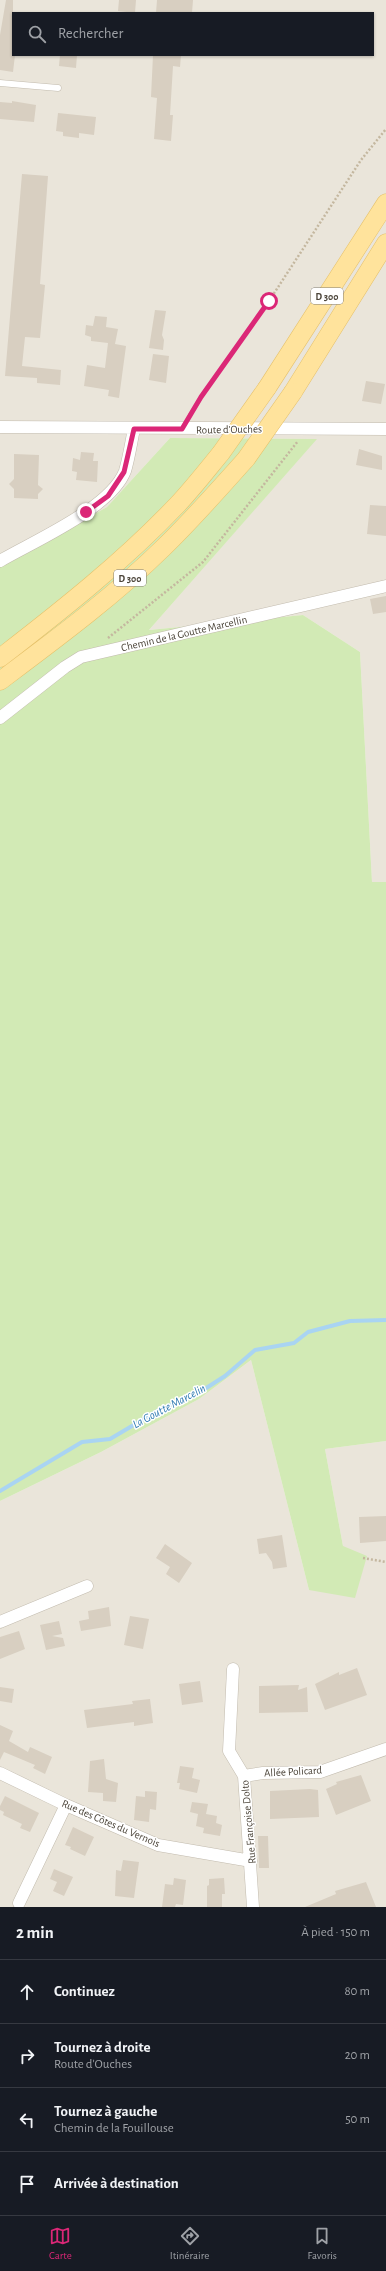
<!DOCTYPE html>
<html lang="fr">
<meta charset="utf-8">
<style>
body{margin:0;font-family:"Alegreya Sans",sans-serif;background:#20242c;color:#f1f3f6}
.stop{position:absolute;width:12px;height:12px;margin:-9px;border:3px solid #db2777;border-radius:50%;background:#fff}
.stop.end{background:#db2777;border-color:#fff;box-shadow:0 1px 4px #0008}
.list{margin:0;padding:0;list-style:none}
h2{display:flex;justify-content:space-between;align-items:center;height:52px;margin:0;padding:0 16px;font-size:17px}
h2 small{font-size:13px;font-weight:400;color:#9ea1a6}
.list li{display:grid;grid-template-columns:26px 1fr auto;gap:12px;align-items:center;box-sizing:border-box;height:64px;padding:0 16px;border-top:1px solid #363941}
.list b{display:block;font-size:15px;white-space:nowrap}
.list p{margin:0;font-size:13px;white-space:nowrap;color:#9ea1a6}
.list em{font-size:13px;font-style:normal;color:#9ea1a6}
.icon{flex:none;width:22px;height:22px;fill:none;stroke:currentColor;stroke-width:2;stroke-linecap:round;stroke-linejoin:round}
.map{position:relative;flex:none;width:386px;height:1907px;overflow:hidden}
.search{position:absolute;background:#171b24;box-shadow:0 1px 3px #0004;left:12px;right:12px;top:12px;height:44px;display:flex;align-items:center;gap:10px;box-sizing:border-box;padding:0 14px;border-radius:0px;color:#9ea1a6;font-size:15px}
.sheet{height:308px;background:#171b24}
nav{display:flex;justify-content:space-around;align-items:center;box-sizing:border-box;height:56px;border-top:1px solid #363941;background:#171b24;font-size:11px;color:#9ea1a6}
nav a{display:grid;justify-items:center;gap:2px}
nav .on{color:#db2777}
.map>svg:first-child{display:block}
.residential{fill:#eae5da;fill-rule:evenodd}
.green{fill:#d2eab5}
.lines{fill:none;stroke-linecap:round;stroke-linejoin:round}
.stream{stroke:#a9d4f2;stroke-width:4}
.building{fill:#d8cfc1}
.lane-casing{stroke:#c2bbae;stroke-width:7}
.street-casing{stroke:#c2bbae;stroke-width:13}
.primary-casing{stroke:#e6c16a;stroke-width:19}
.path{stroke:#c4b79f;stroke-width:2.5;stroke-dasharray:2 2;stroke-linecap:butt}
.lane{stroke:#fff;stroke-width:6}
.street{stroke:#fff;stroke-width:12}
.primary{stroke:#ffe39c;stroke-width:18}
.primary-bridge-casing{stroke:#e6c16a;stroke-width:19;stroke-linecap:butt}
.primary-bridge{stroke:#ffe39c;stroke-width:18}
.route{stroke:#db2777;stroke-width:5}
.labels{text-anchor:middle;stroke-width:3;stroke-linejoin:round;paint-order:stroke}
.shield{fill:#fff;stroke:#817c74;stroke-width:1}
.shield-label{font-size:10px;font-weight:bold;fill:#4b4439}
.street-label{font-size:11px;fill:#4b4439;stroke:#fff}
.water-label{font-size:12px;font-style:italic;fill:#2e7ab2;stroke:#fff}
</style>
<div class="map">
<svg width="386" height="1907" viewBox="0 0 386 1907">
<rect width="100%" height="100%" fill="#f6f3ec"/>
<path class="residential" d="M0,0H386V882H372L360,652L303,615L149,630L316,439L170,438L107,507L0,566ZM13,13H373V55H13Z
M251,1360L309,1590L343,1546L325,1449L386,1441V1907H0V1501L101,1452L199,1399Z"/>
<path class="green" d="M170,438L317,439L149,630L303,615L360,652L372,882H386V1441L325,1449L343,1546L367,1556L355,1598L309,1590L251,1360L199,1399L101,1452L0,1501V566L107,507Z"/>
<g class="lines">
<path class="stream" d="M0,1491L82,1442L110,1439L159,1410L200,1392L225,1376L255,1350L294,1343L308,1332L350,1321L386,1320"/>
</g>
<path class="building" d="M6,0H13V55H15L13,72L0,70V35Z
M119,0H136L135,13L118,11Z
M157,0H193L192,13H156Z
M60,55H77L76,68L59,66Z
M153,55H181L180,67L173,66L170,115H173L171,141L154,139L157,98L151,97Z
M12,101L36,105L34,122L0,119V102L12,103Z
M58,113L96,117L94,135L79,133V138L63,136V132L56,131Z
M22,174L48,176L40,284L45,285L40,338L25,337L22,366L61,370L60,385L37,383V378L5,376Z
M155,310L166,311L162,335L164,340L163,350L149,348Z
M95,316L107,317L106,327L118,329L115,344L126,346L119,398L108,396L109,390L84,386L87,365L105,368L108,343L91,341V337L85,335L86,325L93,326Z
M153,354L169,356L166,383L149,380Z
M366,381L385,384L381,404L362,401Z
M359,449L382,456V470L356,465Z
M81,452L94,453L93,461H98L97,482L76,480L77,472L72,471L73,458L80,460Z
M14,454L39,455L38,485L43,489L38,494V499L14,498V489L9,484L14,479Z
M370,505L386,506V536L367,534Z
M386,596V612L373,614L370,599Z
M386,1516V1541L360,1543L359,1517Z
M282,1535L287,1567L273,1569L272,1562L266,1553L259,1554L257,1539Z
M165,1544L192,1563L179,1583L166,1574L170,1567L156,1558Z
M109,1607L111,1626L81,1631L79,1621L89,1619L88,1611Z
M130,1616L149,1619L143,1649L124,1645Z
M59,1621L62,1634L52,1636L63,1638L65,1646L46,1650L40,1625Z
M19,1631L25,1649L0,1659V1637Z
M357,1668L367,1695L325,1710L315,1684L339,1672V1675Z
M200,1681L203,1702L182,1705L179,1684Z
M299,1685L298,1690L307,1687L308,1712L259,1713V1686Z
M0,1687L14,1689L12,1703L0,1701Z
M150,1699L153,1723L134,1726V1722L87,1728L84,1710L133,1704L132,1701Z
M0,1725L13,1731L9,1741L28,1752L30,1747L52,1757L45,1774L33,1768L35,1765L4,1752L0,1760Z
M104,1759L106,1779L118,1783L116,1802L103,1801V1793L88,1792L90,1761Z
M180,1766L194,1768L192,1778L200,1780L197,1793L179,1789L180,1783H177Z
M361,1775L371,1801L336,1815L326,1789L337,1784L336,1782Z
M310,1789L318,1790L319,1817L270,1819V1791Z
M145,1791L157,1792L156,1810L150,1809L149,1822L134,1820L136,1796L145,1797Z
M5,1796L39,1813L30,1832L20,1828L22,1824L3,1815L4,1812L0,1810V1806Z
M192,1802L208,1804L206,1814L217,1816L216,1823L222,1825L220,1836L203,1833L204,1828L196,1826L198,1814L190,1812Z
M73,1827L94,1837L85,1856L70,1849L71,1847L65,1845Z
M258,1836H268L269,1868H259Z
M123,1860L139,1862L134,1898L115,1896L116,1870L121,1871Z
M54,1869L73,1877L64,1896L53,1891L57,1882L50,1879Z
M174,1878L186,1880L183,1905L176,1904L175,1907H162L165,1884L173,1885Z
M224,1878L225,1894H222V1907H207V1886L209,1885V1879Z
M366,1882L376,1907H305L336,1894L335,1891Z"/>
<g class="lines">
<g class="lane-casing">
<path id="lane" d="M0,83L58,88"/>
</g>
<g class="street-casing">
<path id="street" d="M0,427L386,429
M0,561C34,541 111,508 125,471C129,458 131,443 134,429
M0,718L65,667L81,657L386,586
M0,1622L87,1586
M233,1669L229,1751L244,1776L253,1907
M0,1773L66,1805L158,1845L251,1861
M244,1776L263,1773L320,1772L386,1749
M19,1903L66,1805"/>
</g>
<g class="primary-casing">
<path id="primary" d="M267,388L386,203
M293,392L386,243
M0,658C62,610 124,561 178,504C193,488 207,470 221,453
M0,681C56,639 113,597 163,548C192,520 219,489 246,459"/>
</g>
<path class="path" d="M189,415L269,301L361,160L386,129
M108,638L203,562L298,441
M363,1558L386,1562"/>
<use href="#lane" class="lane"/>
<use href="#street" class="street"/>
<use href="#primary" class="primary"/>
<g class="primary-bridge-casing">
<path id="primary-bridge" d="M221,453L267,388
M246,459L293,392"/>
</g>
<use href="#primary-bridge" class="primary-bridge"/>
</g>
<g class="lines">
<path class="route" d="M86,512L108,496L124,472L134,429H182L201,397L269,301"/>
</g>
<g class="labels">
<g class="shield">
<rect x="311" y="288" width="32" height="16" rx="3"/>
<rect x="114" y="570" width="32" height="16" rx="3"/>
</g>
<g class="shield-label">
<text x="327" y="300">D 300</text>
<text x="130" y="582">D 300</text>
</g>
<g class="street-label">
<text transform="translate(229 429) rotate(-1)" y="4">Route d'Ouches</text>
<text transform="translate(184 633) rotate(-13)" y="4">Chemin de la Goutte Marcellin</text>
<text transform="translate(293 1771) rotate(-3)" y="4">Allée Policard</text>
<text transform="translate(248 1822) rotate(-95)" y="4">Rue Françoise Dolto</text>
<text transform="translate(111 1823) rotate(23)" y="4">Rue des Côtes du Vernois</text>
</g>
<g class="water-label">
<text transform="translate(169 1406) rotate(-28)" y="4">La Goutte Marcelin</text>
</g>
</g>
</svg>
<div class="stop" style="left:269px;top:301px"></div>
<div class="stop end" style="left:86px;top:512px"></div>
<div class="search"><svg class="icon" aria-label="search" viewBox="0 0 24 24"><circle cx="10" cy="10" r="6"/><path d="M15 15l6 6"/></svg>Rechercher</div>
</div>
<section class="sheet">
<h2>2 min<small>À pied · 150 m</small></h2>
<ul class="list">
<li><svg class="icon" aria-label="ahead" viewBox="0 0 24 24"><path d="M12 20V5M6 11l6-6 6 6"/></svg><div><b>Continuez</b></div><em>80 m</em></li>
<li><svg class="icon" aria-label="right" viewBox="0 0 24 24"><path d="M7 20v-9h11M14 6l5 5-5 5"/></svg><div><b>Tournez à droite</b><p>Route d'Ouches</p></div><em>20 m</em></li>
<li><svg class="icon" aria-label="left" viewBox="0 0 24 24"><path d="M17 20v-9H6M10 6l-5 5 5 5"/></svg><div><b>Tournez à gauche</b><p>Chemin de la Fouillouse</p></div><em>50 m</em></li>
<li><svg class="icon" aria-label="arrive" viewBox="0 0 24 24"><path d="M6 21V4h12l-3 4 3 4H6"/></svg><div><b>Arrivée à destination</b></div></li>
</ul>
</section>
<nav>
<a class="on"><svg class="icon" aria-label="map" viewBox="0 0 24 24"><path d="M3 6l6-2 6 2 6-2v14l-6 2-6-2-6 2zM9 4v14M15 6v14"/></svg>Carte</a>
<a><svg class="icon" aria-label="directions" viewBox="0 0 24 24"><path d="M12 3l9 9-9 9-9-9zM9 14v-3h6M13 9l2 2-2 2"/></svg>Itinéraire</a>
<a><svg class="icon" aria-label="saved" viewBox="0 0 24 24"><path d="M7 4h10v16l-5-4-5 4z"/></svg>Favoris</a>
</nav>
